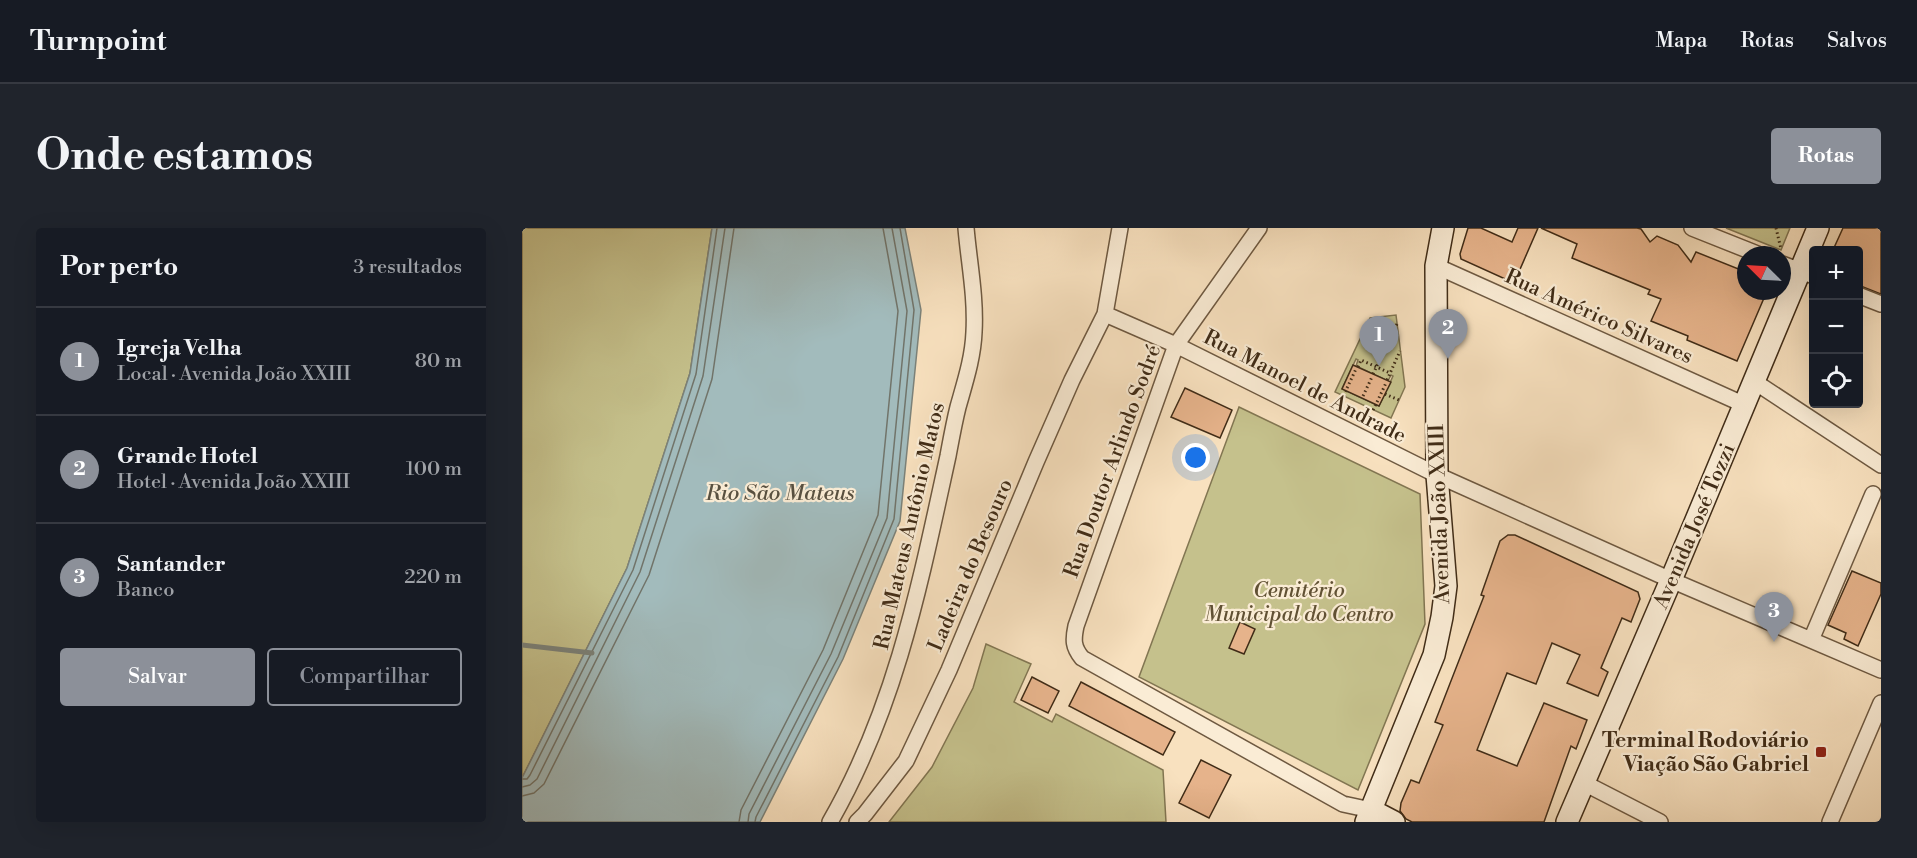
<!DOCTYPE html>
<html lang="pt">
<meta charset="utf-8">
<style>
body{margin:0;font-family:"Libre Bodoni",serif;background:#20242c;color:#f1f3f6}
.controls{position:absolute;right:18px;top:18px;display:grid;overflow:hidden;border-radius:6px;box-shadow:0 6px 24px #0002}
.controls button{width:54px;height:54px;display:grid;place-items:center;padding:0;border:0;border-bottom:2px solid #363941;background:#171b24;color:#f1f3f6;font:30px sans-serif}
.compass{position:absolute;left:1215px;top:18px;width:54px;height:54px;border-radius:50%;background:#171b24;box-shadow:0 6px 24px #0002;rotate:294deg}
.you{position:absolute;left:674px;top:230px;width:21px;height:21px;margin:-15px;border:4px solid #fff;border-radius:50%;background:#1a73e8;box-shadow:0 0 0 9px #1a73e833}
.badge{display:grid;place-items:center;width:39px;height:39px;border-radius:50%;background:#8c9099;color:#fff;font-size:20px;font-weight:700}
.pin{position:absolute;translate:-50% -50px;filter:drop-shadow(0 2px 3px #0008)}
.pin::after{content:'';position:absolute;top:32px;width:21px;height:18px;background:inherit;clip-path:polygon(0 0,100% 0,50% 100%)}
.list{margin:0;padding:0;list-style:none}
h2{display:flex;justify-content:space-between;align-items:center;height:78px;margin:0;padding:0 24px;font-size:26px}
h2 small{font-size:20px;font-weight:400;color:#9ea1a6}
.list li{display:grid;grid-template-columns:39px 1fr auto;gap:18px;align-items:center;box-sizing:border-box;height:108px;padding:0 24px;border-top:2px solid #363941}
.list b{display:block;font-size:22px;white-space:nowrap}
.list p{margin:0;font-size:20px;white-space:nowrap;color:#9ea1a6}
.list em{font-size:20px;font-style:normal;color:#9ea1a6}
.actions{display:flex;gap:12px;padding:18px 24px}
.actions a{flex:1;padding:14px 0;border:2px solid #8c9099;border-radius:6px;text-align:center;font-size:21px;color:#8c9099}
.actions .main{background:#8c9099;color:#fff}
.icon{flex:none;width:33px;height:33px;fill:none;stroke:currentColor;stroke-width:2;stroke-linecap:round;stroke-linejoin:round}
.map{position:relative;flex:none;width:1359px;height:594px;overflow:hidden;border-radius:6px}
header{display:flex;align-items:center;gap:36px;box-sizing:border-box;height:84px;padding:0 30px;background:#171b24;border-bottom:2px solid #363941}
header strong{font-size:28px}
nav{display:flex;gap:33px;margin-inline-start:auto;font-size:21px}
.intro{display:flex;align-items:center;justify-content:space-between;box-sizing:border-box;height:144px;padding:0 36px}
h1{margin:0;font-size:42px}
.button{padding:15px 27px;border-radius:6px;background:#8c9099;color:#fff;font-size:21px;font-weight:700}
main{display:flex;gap:36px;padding:0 36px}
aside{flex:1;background:#171b24;border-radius:6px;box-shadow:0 6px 24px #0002}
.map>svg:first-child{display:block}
.green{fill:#c5c18c;stroke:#827652;stroke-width:1.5;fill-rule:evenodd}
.water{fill:#a2bbbc;stroke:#7b827a;stroke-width:1.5}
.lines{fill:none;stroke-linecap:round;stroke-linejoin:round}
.shore{stroke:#71746a;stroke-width:1.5}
.stream{stroke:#7b827a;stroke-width:5}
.building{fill:#e6b38b;stroke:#402c17;stroke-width:1.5}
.street-casing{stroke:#6e5941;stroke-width:18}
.secondary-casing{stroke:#402c17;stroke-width:24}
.path{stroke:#402c17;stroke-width:3;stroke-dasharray:1.5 3;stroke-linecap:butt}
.street{stroke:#faecd5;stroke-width:15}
.secondary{stroke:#faecd5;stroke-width:21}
.poi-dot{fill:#8f2418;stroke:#faecd5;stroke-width:2}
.labels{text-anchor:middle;stroke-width:4.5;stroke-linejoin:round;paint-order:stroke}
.street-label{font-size:21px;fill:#402c17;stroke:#faecd5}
.park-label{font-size:21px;font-style:italic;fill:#615134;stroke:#faecd5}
.poi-label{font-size:21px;font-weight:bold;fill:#402c17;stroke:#faecd5;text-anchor:end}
.water-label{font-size:22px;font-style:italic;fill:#585040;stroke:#faecd5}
</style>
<header>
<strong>Turnpoint</strong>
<nav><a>Mapa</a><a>Rotas</a><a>Salvos</a></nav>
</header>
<div class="intro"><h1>Onde estamos</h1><a class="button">Rotas</a></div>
<main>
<aside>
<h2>Por perto<small>3 resultados</small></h2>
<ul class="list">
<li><span class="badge">1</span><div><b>Igreja Velha</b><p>Local · Avenida João XXIII</p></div><em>80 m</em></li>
<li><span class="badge">2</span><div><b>Grande Hotel</b><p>Hotel · Avenida João XXIII</p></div><em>100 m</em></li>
<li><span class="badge">3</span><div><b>Santander</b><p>Banco</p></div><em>220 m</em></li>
</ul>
<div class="actions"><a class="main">Salvar</a><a>Compartilhar</a></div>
</aside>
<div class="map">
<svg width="1359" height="594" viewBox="0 0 1359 594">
<rect width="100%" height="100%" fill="#f8e1bf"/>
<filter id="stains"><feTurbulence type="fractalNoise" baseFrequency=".00333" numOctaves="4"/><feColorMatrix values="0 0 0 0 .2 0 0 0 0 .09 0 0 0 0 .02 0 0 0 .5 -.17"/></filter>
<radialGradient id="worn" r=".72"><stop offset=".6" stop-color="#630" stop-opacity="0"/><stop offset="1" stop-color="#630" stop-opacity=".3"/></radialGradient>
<path class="green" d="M0,0H190L168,145L105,340L0,550Z
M1204,0H1268L1259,22Z
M874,87L883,159L869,190L813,164L848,90ZM834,131L836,132L834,138L866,153L869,147L871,148L857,178L820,161Z
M717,179L898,266L903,396L836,562L617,449Z
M464,416L509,436L492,474L530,494L534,486L641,542L644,594H367L410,539L451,460Z"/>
<path class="water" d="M190,0H383L399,82L378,293L321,431L238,594H0V550L105,340L168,145Z"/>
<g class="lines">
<path class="shore" d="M0,551H5L8,547L111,342L174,146L195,0
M0,559L8,557L15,551L118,344L181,148L203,0
M0,568L12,565L22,556L127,347L190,151L212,0
M217,594L219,582L301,422L356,287L376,83L361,0
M226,594L227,586L309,426L365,290L385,83L370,0
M233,594L234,589L316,429L372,291L392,82L378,0"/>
<path class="stream" d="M0,417L70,425"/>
</g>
<path class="building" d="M946,0H959L990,14L996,0H1016L992,55L939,31L938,26Z
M1019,0H1115L1119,1L1128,14L1135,8L1156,17L1169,34L1174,24L1224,44V63H1245L1215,133L1165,112L1166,108L1129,93L1139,71L1126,66L1128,62L1050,30L1055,16Z
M1321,0H1359V66L1336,57V22H1311Z
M831,137L869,154L857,178L820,161Z
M663,160L710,182L698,210L649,189Z
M986,307H993L1116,364L1118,371L1109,394L1100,390L1079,440L1086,444L1076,468L1045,455L1058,427L1030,415L1014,456L985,445L955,522L995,538L1022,475L1065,492L1054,521L1049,518L1022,594H890L884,591L878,583L879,575L889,552L897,555L921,497L913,494L962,368L959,367L978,313Z
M1330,343L1359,355V366L1336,418L1322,411L1324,405L1306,397Z
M718,394L733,401L722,426L707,420Z
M510,449L537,463L526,485L499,472Z
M559,454L653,504L641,527L547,478Z
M679,532L709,547L687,590L657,575Z"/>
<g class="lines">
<g class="street-casing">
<path id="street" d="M737,0L654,117L554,398C551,412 551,419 560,430L821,576L849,582
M1170,0L1238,27
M1260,36L1292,48
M914,38L1223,177
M1336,67L1359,76
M583,86L654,117L915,247L1149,352L1359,442
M1233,154L1359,237
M1289,412L1351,266
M1062,555L1138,594
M308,594C374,479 398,356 426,228C429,212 432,195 436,179C443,154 451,130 452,104C454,69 447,35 444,0
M335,594L343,586L384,533L427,442L514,234L550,152L583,86L598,0
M1308,594L1359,475"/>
</g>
<g class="secondary-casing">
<path id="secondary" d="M849,582L872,594
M844,594L912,427L920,389L924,358L915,247L914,38L921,0
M1045,594L1149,352L1296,0"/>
</g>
<path class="path" d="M1254,0L1259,21
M847,115L863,122
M836,139L839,132L868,145
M851,146L875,96
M865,152L878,123
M825,160L834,141
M863,166L877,172
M822,168L824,163
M841,168L850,149
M855,174L864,155
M851,182L854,176"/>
<use href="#street" class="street"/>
<use href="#secondary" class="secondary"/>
</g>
<rect class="poi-dot" x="1293" y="518" width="12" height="12" rx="3"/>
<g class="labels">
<g class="street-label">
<text transform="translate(1077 88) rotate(24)" y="7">Rua Américo Silvares</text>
<text transform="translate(783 158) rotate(27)" y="7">Rua Manoel de Andrade</text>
<text transform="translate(590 233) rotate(-70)" y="7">Rua Doutor Arlindo Sodré</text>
<text transform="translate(917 286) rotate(-92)" y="7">Avenida João XXIII</text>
<text transform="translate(387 298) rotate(-77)" y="7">Rua Mateus Antônio Matos</text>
<text transform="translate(1172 298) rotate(-67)" y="7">Avenida José Tozzi</text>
<text transform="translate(448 337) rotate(-67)" y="7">Ladeira do Besouro</text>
</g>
<g class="park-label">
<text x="777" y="369">Cemitério<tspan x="777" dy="24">Municipal do Centro</tspan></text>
</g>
<g class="poi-label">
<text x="1287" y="519">Terminal Rodoviário<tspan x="1287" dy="24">Viação São Gabriel</tspan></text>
</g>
<g class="water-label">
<text x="258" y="272">Rio São Mateus</text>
</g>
</g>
<rect width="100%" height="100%" filter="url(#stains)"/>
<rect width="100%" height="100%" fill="url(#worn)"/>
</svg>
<div class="controls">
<button>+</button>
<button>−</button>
<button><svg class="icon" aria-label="locate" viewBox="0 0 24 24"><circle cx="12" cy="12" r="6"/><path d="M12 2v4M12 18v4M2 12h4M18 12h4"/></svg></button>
</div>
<svg class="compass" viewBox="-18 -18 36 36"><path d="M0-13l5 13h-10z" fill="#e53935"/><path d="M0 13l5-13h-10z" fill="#9ea1a6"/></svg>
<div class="you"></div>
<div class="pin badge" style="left:857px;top:138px">1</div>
<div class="pin badge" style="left:926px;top:131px">2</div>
<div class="pin badge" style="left:1252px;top:414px">3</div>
</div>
</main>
